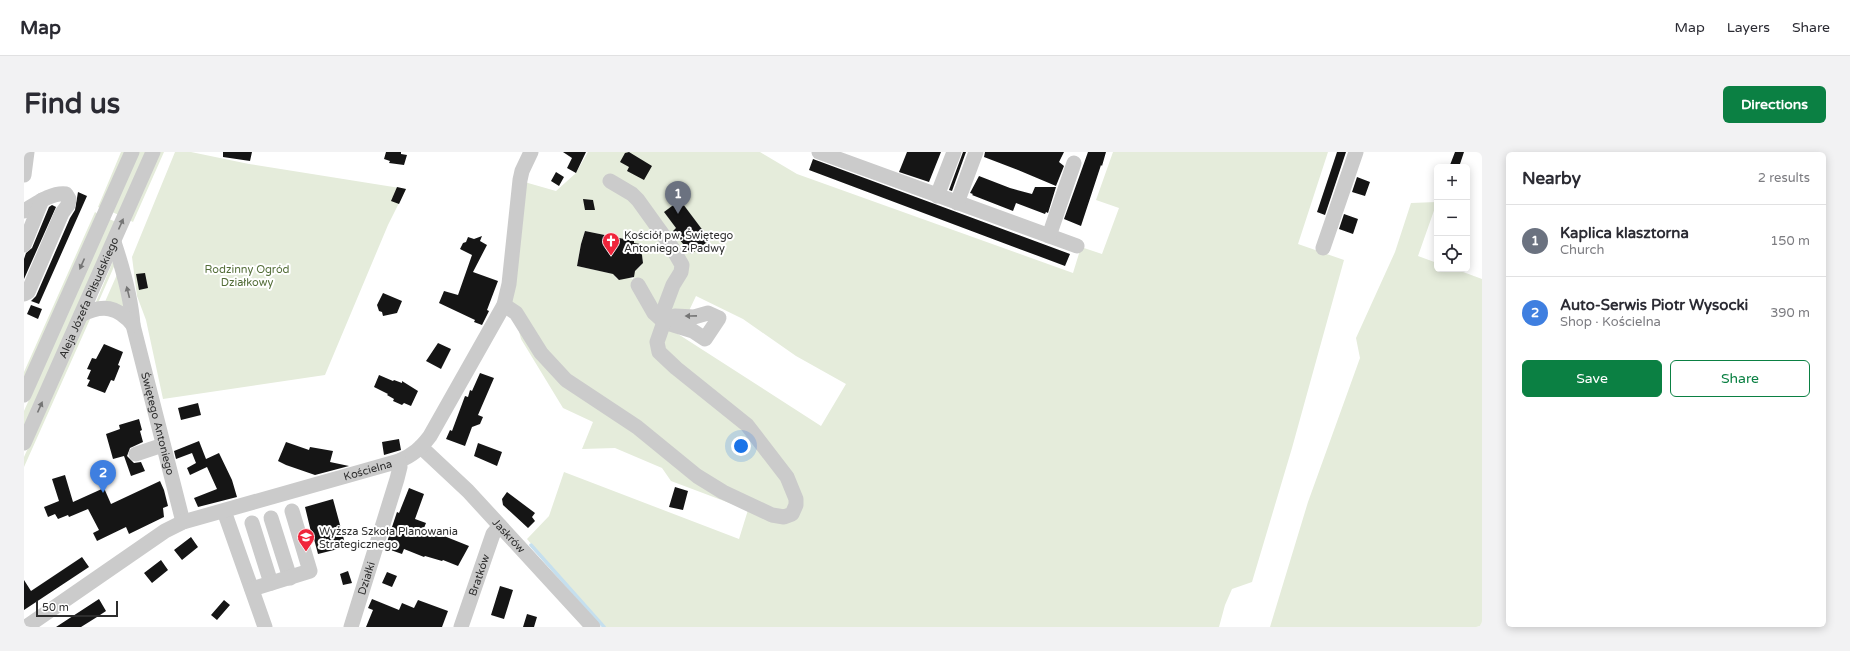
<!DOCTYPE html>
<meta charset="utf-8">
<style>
body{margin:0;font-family:"Varela Round",sans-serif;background:#f2f2f3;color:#2b2b33}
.controls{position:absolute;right:12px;top:12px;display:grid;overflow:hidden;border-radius:6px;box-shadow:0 2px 10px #0003}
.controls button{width:36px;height:36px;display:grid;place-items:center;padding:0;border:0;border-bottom:1px solid #e1e1e2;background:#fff;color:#2b2b33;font:20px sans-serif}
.scale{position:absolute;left:12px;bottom:10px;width:82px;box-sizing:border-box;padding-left:4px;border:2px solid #2e2e2e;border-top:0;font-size:11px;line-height:14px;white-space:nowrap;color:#2e2e2e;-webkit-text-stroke:3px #fff;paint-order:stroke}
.you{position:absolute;left:717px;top:294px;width:14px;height:14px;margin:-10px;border:3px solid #fff;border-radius:50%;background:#1a73e8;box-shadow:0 0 0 6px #1a73e833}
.badge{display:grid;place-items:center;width:26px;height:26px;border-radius:50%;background:#0b8043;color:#fff;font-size:13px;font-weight:700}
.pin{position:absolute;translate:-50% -33px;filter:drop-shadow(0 1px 2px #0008)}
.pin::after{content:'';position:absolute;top:21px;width:14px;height:12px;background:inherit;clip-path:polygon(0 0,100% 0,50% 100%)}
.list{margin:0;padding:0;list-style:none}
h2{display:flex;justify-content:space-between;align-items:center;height:52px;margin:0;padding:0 16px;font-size:17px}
h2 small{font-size:13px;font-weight:400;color:#7c7c81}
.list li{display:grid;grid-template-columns:26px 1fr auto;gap:12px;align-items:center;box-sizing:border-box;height:72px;padding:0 16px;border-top:1px solid #e1e1e2}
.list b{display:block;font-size:15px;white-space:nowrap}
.list p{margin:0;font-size:13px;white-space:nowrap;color:#7c7c81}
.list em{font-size:13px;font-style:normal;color:#7c7c81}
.actions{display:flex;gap:8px;padding:12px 16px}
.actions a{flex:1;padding:9px 0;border:1px solid #0b8043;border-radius:6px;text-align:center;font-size:14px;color:#0b8043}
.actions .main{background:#0b8043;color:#fff}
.icon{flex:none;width:22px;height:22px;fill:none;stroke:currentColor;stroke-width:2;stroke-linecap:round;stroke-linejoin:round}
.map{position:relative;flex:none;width:1458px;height:475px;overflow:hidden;border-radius:6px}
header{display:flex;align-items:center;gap:24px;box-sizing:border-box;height:56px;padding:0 20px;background:#fff;border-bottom:1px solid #e1e1e2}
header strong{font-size:19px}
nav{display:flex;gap:22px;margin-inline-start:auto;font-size:14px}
.intro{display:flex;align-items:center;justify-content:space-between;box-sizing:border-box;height:96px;padding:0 24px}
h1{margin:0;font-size:28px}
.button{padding:10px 18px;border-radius:6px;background:#0b8043;color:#fff;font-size:14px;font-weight:700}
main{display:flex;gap:24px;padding:0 24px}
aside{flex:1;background:#fff;border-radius:6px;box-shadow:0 2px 10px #0003}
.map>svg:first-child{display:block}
.green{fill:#e5ecdb;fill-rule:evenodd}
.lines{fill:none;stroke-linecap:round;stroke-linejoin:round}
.stream{stroke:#c5dfee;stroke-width:3.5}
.building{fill:#151515}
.minor{stroke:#cbcbcb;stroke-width:15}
.oneway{fill:#757575}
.labels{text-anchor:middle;stroke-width:4;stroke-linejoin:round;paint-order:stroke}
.poi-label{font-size:11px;fill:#2e2e2e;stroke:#fff;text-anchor:start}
.park-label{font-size:11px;fill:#536d38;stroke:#fff}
.street-label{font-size:11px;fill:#2e2e2e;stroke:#fff}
</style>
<header>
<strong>Map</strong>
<nav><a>Map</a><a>Layers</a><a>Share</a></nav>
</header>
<div class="intro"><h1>Find us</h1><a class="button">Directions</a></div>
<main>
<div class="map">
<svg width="1458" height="475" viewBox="0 0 1458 475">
<rect width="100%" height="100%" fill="#fff"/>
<path class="green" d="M97,0H101L76,56L74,55Z
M115,0H123L95,63L88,60Z
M136,0H140L109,70L105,68Z
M151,0H167L225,12L382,37L364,73L301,223L139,247L122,168L113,144L108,105Z
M564,0H736L773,22L1049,121L1057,95L1078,102L1095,56L1072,48L1089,0H1304L1274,92L1320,108L1268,296L1228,430L1208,437L1201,453L1195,475H579L503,387L525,364L540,320L715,387L724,358L647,329L638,316L591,296L558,297L569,270L539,256L497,187L487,148L497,29L532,39L552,21ZM561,79L610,89V91L616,92L615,99C621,106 620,114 611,118L609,127L601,125L596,128L592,126L590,122L553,114L557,92ZM672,144L719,167L772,204L822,232L797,274L654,182Z
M1413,50L1394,104L1413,111V117H1431L1458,127V475H1246L1284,350L1336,206L1332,186L1371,100L1387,51Z
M71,60L74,62L0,227V220Z
M85,67L92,70L0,276V259Z
M89,109L92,110L74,151L72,150Z
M95,118L105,157L80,152Z
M67,165L0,315V305L57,177L61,170Z"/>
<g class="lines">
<path class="stream" d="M507,393L580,475"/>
</g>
<path class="building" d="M199,0H228L226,9L199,5Z
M362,0H377V2L383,3L380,13L365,11L366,9L360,7Z
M539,0H562L552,21L543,16L548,6Z
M605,0L628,14L620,28L603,19L605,15L596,10L601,1Z
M883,0H917L905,30L875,20Z
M939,0H942L928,39L925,38Z
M961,0H1040L1035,10L1040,14L1032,34L994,18L960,5Z
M1064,0H1082L1078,14L1077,13L1057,74L1040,67Z
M1313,0H1322L1301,63L1293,60Z
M1431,0H1440L1435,15L1426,13Z
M789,7L1046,102L1041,114L785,18Z
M532,20L540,25L535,34L527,29Z
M955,24L986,36L1008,42L1011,35H1032L1024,61L1022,60L1021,62L992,51L989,59L948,43L949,42L946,41Z
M1333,25L1346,30L1341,44L1328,40Z
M373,35L382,37L375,52L367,49Z
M54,40L63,44L15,152L7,149L12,144L46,66L51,58Z
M559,47L569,48L571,58H561Z
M656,48L686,88L667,102L652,83L649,79L652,76L640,60Z
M28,53L32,55L0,127V107L2,101L8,96L25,55Z
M1320,62L1334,67L1329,82L1315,77Z
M561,79L610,89V91L616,92L615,98L618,103L619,111L611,119L610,125L595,128L589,122L553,114L557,92Z
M458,84L456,89L463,93L449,120L474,129L463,158L465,159L458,173L450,170L451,168L415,151L420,139L434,143L448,103L436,97L439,91L442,90L444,85L450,87Z
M121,121L124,136L115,138L112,122Z
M359,141L378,149L373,161L359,164L358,160L355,159L353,153Z
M7,153L18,157L14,167L3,162Z
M414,191L427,197L417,217L402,209Z
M80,192L99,200L94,213L96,214L90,229L87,228L81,241L63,234L66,228L63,227L67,218L63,217L68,206L72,207Z
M456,221L470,226L454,263L459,265L456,272L448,275L441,294L422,287L426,278L428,279L441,244L444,245L446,238L448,239Z
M355,223L369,229L370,228L378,231V229L394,239L387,254L380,251L378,253L369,249L370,247L363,243L364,242L350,235Z
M174,251L177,263L157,268L154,256Z
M115,267L118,278L116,279L119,290L106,296L103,304L110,311L117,310L121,319L107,324L100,304L89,307L82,282L96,277L95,273Z
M375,287L377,298L360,303L358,290Z
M175,289L182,307L195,301L208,328L213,345L174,355L170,346L193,337L183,315L166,323L163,316L172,311L168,301L152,307L150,299Z
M262,290L285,298L286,295L309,299L306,310L325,314L291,323L262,313L254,309Z
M454,291L478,300L473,314L450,304Z
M41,323L49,350L80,336L87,352L136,329L140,338L144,354L139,356L140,365L105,382L102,375L73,389L69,381L75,378L64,357L45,365L44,363L34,367L31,362L24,365L20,355L35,349L28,327Z
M651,335L664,339L659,358L645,355Z
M385,336L400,342L391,367L402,371L400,376L445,394L434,414L419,408L418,409L401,404L400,405L380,397L378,402L361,396L373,360L375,361Z
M483,340L511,361L508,365L511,369L504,376L479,353L478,347Z
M309,347L322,395L294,402L290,387L289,388L281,355Z
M167,385L174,395L158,408L150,398Z
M58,405L65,415L0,458V428L7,439Z
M137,408L144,418L128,431L120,421Z
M324,419L328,431L319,433L316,422Z
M363,420L373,424L368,435L358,431Z
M476,434L489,438L480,467L467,463Z
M75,447L82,459L73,465L57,475H32Z
M348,447L375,458L378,451L390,456L394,448L424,459L418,475H342L349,458L344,456Z
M200,448L206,453L193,468L187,463Z
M503,462L513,465L510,475H499Z"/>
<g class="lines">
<g class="minor">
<path d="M795,0L1053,94"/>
<path d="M0,23L3,0"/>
<path d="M913,44L930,0"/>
<path d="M933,51L952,0"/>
<path d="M0,59C12,52 28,40 42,42L45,47L44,53L38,61L4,140L0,142"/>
<path d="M1025,84L1050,11"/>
<path id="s1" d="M90,90C99,117 107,145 109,173L159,370"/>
<path d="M0,93L18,48"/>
<path d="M1299,96L1332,0"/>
<path d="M614,133L630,161L640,170L669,179L681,187L695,166L684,161L670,165L651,164L640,170"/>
<path d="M480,153L492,161L517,201L542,228L613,275L673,324L699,340L748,363L760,365L768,362L772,353V347L763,325L723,273L652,216L635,200L633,190L640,170V157L649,133L657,120L658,113L647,94L614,48L608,42L586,29"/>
<path d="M57,163C78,152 94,154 109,173"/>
<path d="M0,243L108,0"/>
<path id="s2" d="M0,291L129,0"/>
<path id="s3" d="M397,295L444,339L569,475"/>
<path d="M112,302L139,293"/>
<path d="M200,359L241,475"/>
<path d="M247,366L266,426"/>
<path d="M228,371L247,431"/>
<path d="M228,437L286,419L268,359"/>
<path id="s4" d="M2,475L141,379L159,370L375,309C389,303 397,296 406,284L480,153L485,132L496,28L498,19L507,0"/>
<path id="s5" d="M327,475L373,327L376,315L375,309"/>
<path id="s6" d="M437,475L469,382L476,374"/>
</g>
</g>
<defs><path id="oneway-solid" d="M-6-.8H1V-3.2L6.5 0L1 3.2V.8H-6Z"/></defs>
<g class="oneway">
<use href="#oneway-solid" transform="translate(97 72) rotate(-66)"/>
<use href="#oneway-solid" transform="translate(58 112) rotate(114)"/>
<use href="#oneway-solid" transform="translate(104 140) rotate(-104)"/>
<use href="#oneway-solid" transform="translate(667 164) rotate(179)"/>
<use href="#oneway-solid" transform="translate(16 255) rotate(-66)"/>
</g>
<defs>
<g id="church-pin" transform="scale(0.9)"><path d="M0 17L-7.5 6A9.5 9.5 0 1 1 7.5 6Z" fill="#f0253b" stroke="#fff"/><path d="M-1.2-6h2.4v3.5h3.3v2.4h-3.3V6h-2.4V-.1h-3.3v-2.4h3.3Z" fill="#fff"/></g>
<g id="university-pin" transform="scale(0.9)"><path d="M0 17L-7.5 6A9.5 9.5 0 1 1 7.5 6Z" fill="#f0253b" stroke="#fff"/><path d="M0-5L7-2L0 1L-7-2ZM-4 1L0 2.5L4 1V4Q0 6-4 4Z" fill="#fff"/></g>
</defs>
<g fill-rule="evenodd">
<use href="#church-pin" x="587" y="89"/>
<use href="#university-pin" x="282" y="385"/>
</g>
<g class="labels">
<g class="poi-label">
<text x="600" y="87">Kościół pw. Świętego<tspan x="600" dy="13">Antoniego z Padwy</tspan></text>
<text x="295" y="383">Wyższa Szkoła Planowania<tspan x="295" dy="13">Strategicznego</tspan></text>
</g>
<g class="park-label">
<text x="223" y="121">Rodzinny Ogród<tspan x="223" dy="13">Działkowy</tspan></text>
</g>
<g class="street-label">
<text dy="4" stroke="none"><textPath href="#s2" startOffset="159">Aleja Józefa Piłsudskiego</textPath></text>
<text dy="4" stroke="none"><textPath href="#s1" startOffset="187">Świętego Antoniego</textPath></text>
<text dy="4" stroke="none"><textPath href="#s4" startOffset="381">Kościelna</textPath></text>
<text dy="4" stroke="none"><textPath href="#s3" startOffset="125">Jaskrów</textPath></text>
<text dy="4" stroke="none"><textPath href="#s6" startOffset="55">Bratków</textPath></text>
<text dy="4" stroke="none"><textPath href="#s5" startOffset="51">Działki</textPath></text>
</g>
</g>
</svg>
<div class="controls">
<button>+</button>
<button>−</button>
<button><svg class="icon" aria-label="locate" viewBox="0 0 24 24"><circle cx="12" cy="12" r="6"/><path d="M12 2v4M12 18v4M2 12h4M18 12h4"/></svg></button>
</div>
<div class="scale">50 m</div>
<div class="you"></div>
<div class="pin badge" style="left:654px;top:62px;background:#6b7280">1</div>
<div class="pin badge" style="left:79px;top:341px;background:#3f7fe0">2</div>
</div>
<aside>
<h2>Nearby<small>2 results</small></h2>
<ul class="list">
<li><span class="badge" style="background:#6b7280">1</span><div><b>Kaplica klasztorna</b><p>Church</p></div><em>150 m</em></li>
<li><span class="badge" style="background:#3f7fe0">2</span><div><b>Auto-Serwis Piotr Wysocki</b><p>Shop · Kościelna</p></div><em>390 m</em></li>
</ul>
<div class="actions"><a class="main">Save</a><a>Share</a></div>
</aside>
</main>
